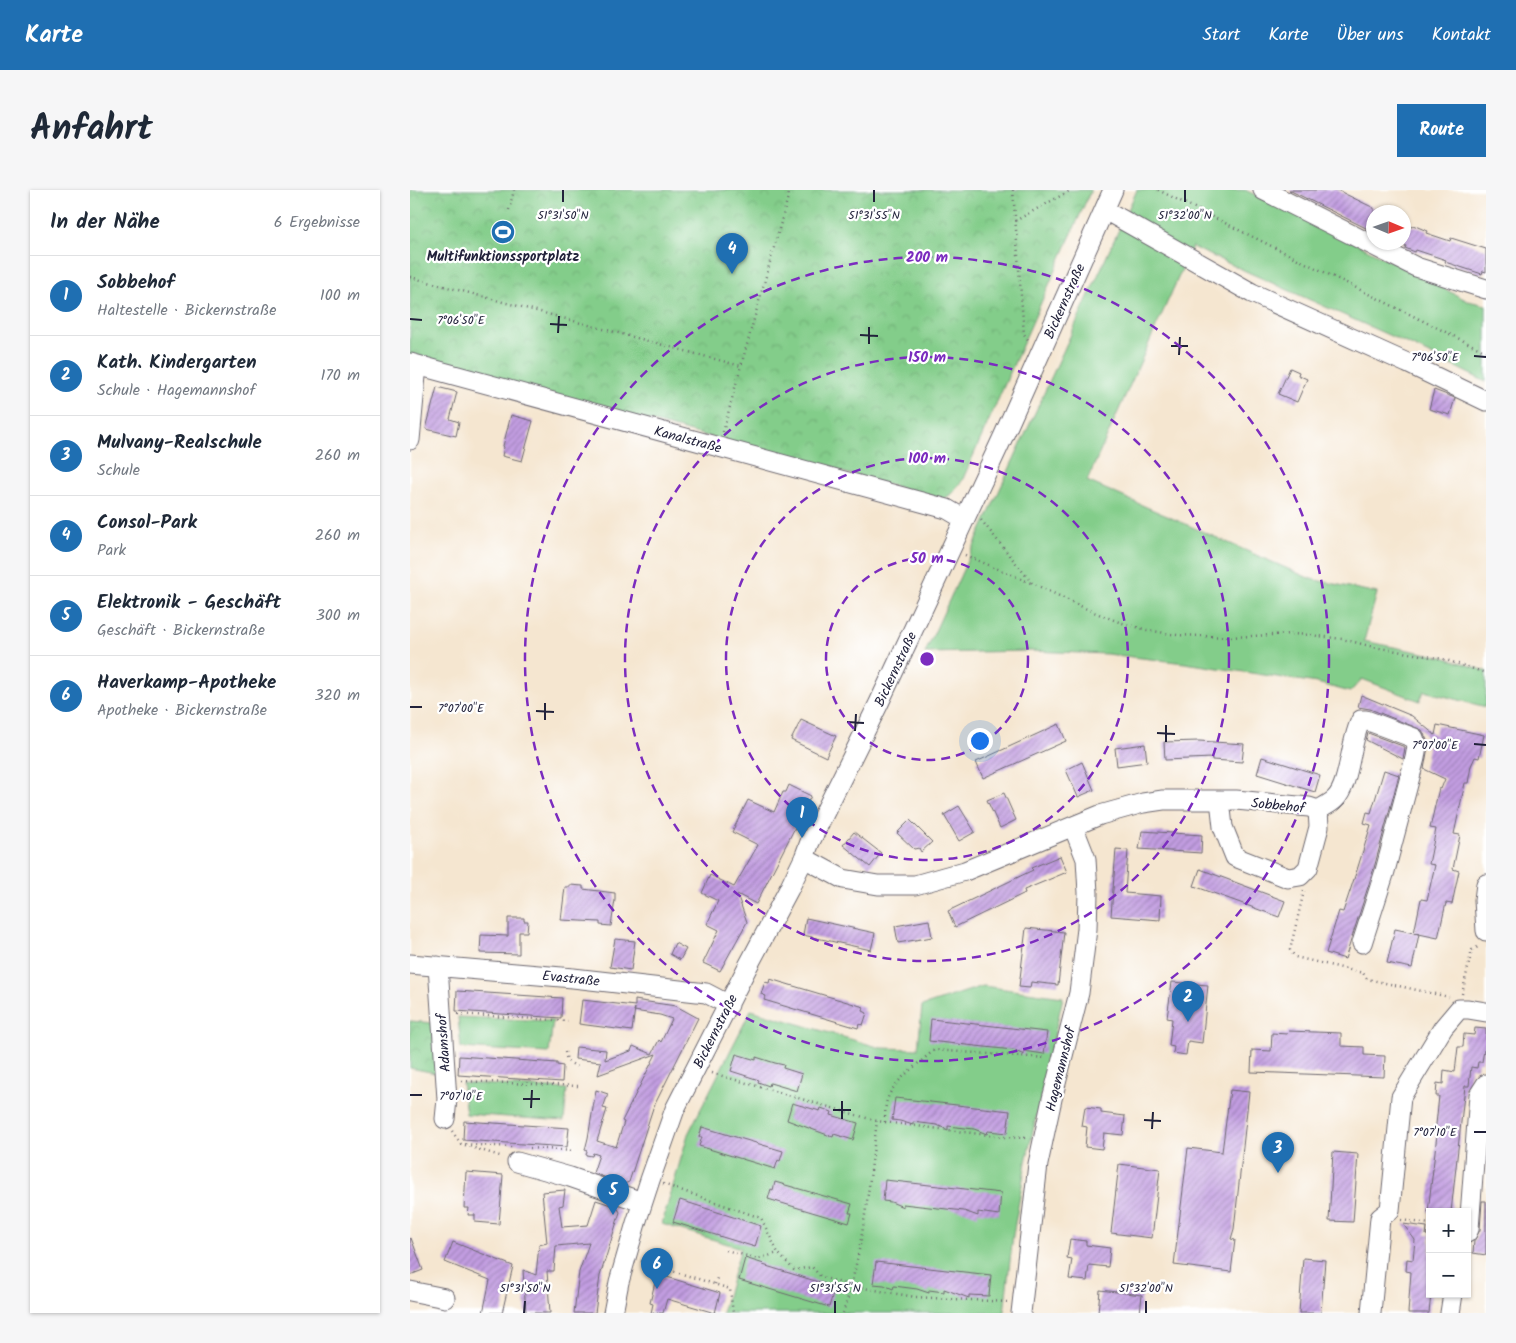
<!DOCTYPE html>
<html lang="de">
<meta charset="utf-8">
<style>
body{margin:0;font-family:Kalam,sans-serif;background:#f6f6f7;color:#1f2937}
.controls{position:absolute;right:15px;bottom:15px;display:grid;overflow:hidden;border-radius:0px;box-shadow:0 1px 4px #0004}
.controls button{width:45px;height:45px;display:grid;place-items:center;padding:0;border:0;border-bottom:1px solid #e0e1e3;background:#fff;color:#1f2937;font:25px sans-serif}
.compass{position:absolute;left:956px;top:15px;width:45px;height:45px;border-radius:50%;background:#fff;box-shadow:0 1px 4px #0004;rotate:92deg}
.you{position:absolute;left:569px;top:550px;width:18px;height:18px;margin:-12px;border:4px solid #fff;border-radius:50%;background:#1a73e8;box-shadow:0 0 0 8px #1a73e833}
.badge{display:grid;place-items:center;width:32px;height:32px;border-radius:50%;background:#1f6fb2;color:#fff;font-size:16px;font-weight:700}
.pin{position:absolute;translate:-50% -41px;filter:drop-shadow(0 1px 2px #0008)}
.pin::after{content:'';position:absolute;top:26px;width:18px;height:15px;background:inherit;clip-path:polygon(0 0,100% 0,50% 100%)}
.list{margin:0;padding:0;list-style:none}
h2{display:flex;justify-content:space-between;align-items:center;height:65px;margin:0;padding:0 20px;font-size:21px}
h2 small{font-size:16px;font-weight:400;color:#747a83}
.list li{display:grid;grid-template-columns:32px 1fr auto;gap:15px;align-items:center;box-sizing:border-box;height:80px;padding:0 20px;border-top:1px solid #e0e1e3}
.list b{display:block;font-size:19px;white-space:nowrap}
.list p{margin:0;font-size:16px;white-space:nowrap;color:#747a83}
.list em{font-size:16px;font-style:normal;color:#747a83}
.map{position:relative;flex:none;width:1076px;height:1123px;overflow:hidden;border-radius:0px}
header{display:flex;align-items:center;gap:30px;box-sizing:border-box;height:70px;padding:0 25px;background:#1f6fb2;color:#fff}
header strong{font-size:24px}
nav{display:flex;gap:28px;margin-inline-start:auto;font-size:18px}
.intro{display:flex;align-items:center;justify-content:space-between;box-sizing:border-box;height:120px;padding:0 30px}
h1{margin:0;font-size:35px}
.button{padding:12px 22px;border-radius:0px;background:#1f6fb2;color:#fff;font-size:18px;font-weight:700}
main{display:flex;gap:30px;padding:0 30px}
aside{flex:1;background:#fff;border-radius:0px;box-shadow:0 1px 4px #0004}
.map>svg:first-child{display:block}
.grass{fill:#83cd8a;stroke:#527862}
.park{fill:url(#park-crowns);stroke:#527862}
.building{fill:url(#building-hatch)}
.lines{fill:none;stroke-linecap:round;stroke-linejoin:round}
.minor-casing{stroke:#6c676f;stroke-width:21}
.path{stroke:#6c676f;stroke-width:2.5;stroke-dasharray:1 4;stroke-linecap:butt}
.minor{stroke:#fff;stroke-width:19}
.ticks{fill:none;stroke:#22223b;stroke-width:2}
.ring{fill:none;stroke:#7b2cbf;stroke-width:2.5;stroke-dasharray:9 6}
.labels{text-anchor:middle;stroke-width:4.5;stroke-linejoin:round;paint-order:stroke}
.poi-label{font-size:14px;font-weight:bold;fill:#22223b;stroke:#fff}
.street-label{font-size:14px;fill:#22223b;stroke:#fff}
.ticks-label{font-size:12px;text-anchor:middle;fill:#22223b;stroke:#fff;stroke-width:4.5;stroke-linejoin:round;paint-order:stroke}
.centre{fill:#7b2cbf;stroke:#fff;stroke-width:2.5}
.ring-label{font-size:15px;text-anchor:middle;font-weight:bold;fill:#7b2cbf;stroke:#fff;stroke-width:4.5;stroke-linejoin:round;paint-order:stroke}
</style>
<header>
<strong>Karte</strong>
<nav><a>Start</a><a>Karte</a><a>Über uns</a><a>Kontakt</a></nav>
</header>
<div class="intro"><h1>Anfahrt</h1><a class="button">Route</a></div>
<main>
<aside>
<h2>In der Nähe<small>6 Ergebnisse</small></h2>
<ul class="list">
<li><span class="badge">1</span><div><b>Sobbehof</b><p>Haltestelle · Bickernstraße</p></div><em>100 m</em></li>
<li><span class="badge">2</span><div><b>Kath. Kindergarten</b><p>Schule · Hagemannshof</p></div><em>170 m</em></li>
<li><span class="badge">3</span><div><b>Mulvany-Realschule</b><p>Schule</p></div><em>260 m</em></li>
<li><span class="badge">4</span><div><b>Consol-Park</b><p>Park</p></div><em>260 m</em></li>
<li><span class="badge">5</span><div><b>Elektronik - Geschäft</b><p>Geschäft · Bickernstraße</p></div><em>300 m</em></li>
<li><span class="badge">6</span><div><b>Haverkamp-Apotheke</b><p>Apotheke · Bickernstraße</p></div><em>320 m</em></li>
</ul>
</aside>
<div class="map">
<svg width="1076" height="1123" viewBox="0 0 1076 1123">
<defs>
<pattern id="park-crowns" width="20" height="18" patternUnits="userSpaceOnUse" patternTransform="scale(1.25)"><rect width="20" height="18" fill="#83cd8a"/><path d="M2 6a3 3 0 1 1 6 0M12 15a3 3 0 1 1 6 0" fill="none" stroke="#71b078"/></pattern>
<pattern id="building-hatch" width="6" height="6" patternUnits="userSpaceOnUse" patternTransform="scale(1.25)"><rect width="6" height="6" fill="#c29de1"/><path d="M-1 1l2-2M0 6l6-6M5 7l2-2" fill="none" stroke="#9d80b8"/></pattern>
</defs>
<rect width="100%" height="100%" fill="#fff"/>
<filter id="ink" filterUnits="userSpaceOnUse"><feTurbulence type="fractalNoise" baseFrequency=".02" numOctaves="2"/><feDisplacementMap in="SourceGraphic" scale="10" xChannelSelector="R" yChannelSelector="G"/><feConvolveMatrix kernelMatrix="1 2 1 2 8 2 1 2 1" color-interpolation-filters="sRGB"/></filter>
<filter id="wash" filterUnits="userSpaceOnUse"><feTurbulence type="fractalNoise" baseFrequency=".0096" numOctaves="4" result="noise"/><feDisplacementMap in="SourceGraphic" scale="20" xChannelSelector="R" yChannelSelector="G"/><feGaussianBlur stdDeviation="1.12" result="paint"/><feColorMatrix in="noise" values="0 0 0 0 0 0 0 0 0 0 0 0 0 0 0 0 0 1.4 0 .05"/><feComposite in="paint" operator="in"/></filter>
<g filter="url(#wash)">
<rect width="100%" height="100%" fill="#f5e6d0"/>
<path class="grass" d="M727,0H835L900,30L1058,111L1076,115V192L1005,157L782,57L677,291L901,389L967,403L954,451L1033,467L1076,481V517L1014,501L1010,511L952,489L940,502L907,493L775,473L697,464L620,461L515,463Z
M573,796L653,807L616,972L603,1045L594,1123H312L331,1058L252,1034L278,944L341,820L471,858L508,859L512,816Z
M48,827L143,831L139,863L51,858Z
M52,893L157,899L154,931L56,924Z"/>
<path class="park" d="M0,0H681L552,291L540,305L533,309L0,167Z
M0,831L23,833L26,883L0,878Z"/>
<g id="blocks">
<path class="building" d="M879,0H927L964,18V42Z
M994,34L1002,37L1003,35L1017,41L1016,43L1040,51L1041,48L1076,59V82L1073,81L1072,84L1035,72L1036,70L1006,60L1005,62L995,58L996,56L994,55Z
M880,178L889,182L888,185L897,189L887,212L868,204Z
M27,197L47,202L40,229L49,232L46,246L16,239Z
M1024,200L1045,208L1040,225L1019,219Z
M101,225L123,231L112,271L92,266L94,257L93,256Z
M951,505L1002,526L1025,545L1027,535L1074,545L1069,568L1065,567L1061,576L1058,593H1055L1044,644L1050,645L1043,679L1049,681L1042,714L1036,713L1028,748L1004,743L1011,709L1017,710L1025,675L1019,674L1026,639L1020,638L1029,598L1031,599L1035,589L1014,579L1018,557V552L1012,540L960,519L948,517Z
M391,530L426,546L416,567L381,550Z
M649,534L656,551L573,588L566,572Z
M958,543L995,557L993,569L956,550Z
M789,551L834,554L832,572L802,570V568L755,570L754,552Z
M735,554L737,572L707,576L705,558Z
M852,567L910,585L905,602L847,584Z
M672,572L684,600L668,607L656,580Z
M974,580L989,585L964,678L935,769L916,763L929,721L933,722L947,680L961,635L954,633L957,622L961,623Z
M379,595L401,606L346,714L327,704L337,732L310,781L293,773L309,740L297,734L308,711L292,703L300,685L324,697L348,655L322,642L338,610L364,622L373,602H376Z
M594,603L606,630L590,638L577,610Z
M549,616L565,642L549,651L534,625Z
M500,630L522,652L511,662L509,658L504,659L487,643Z
M732,641L792,645L791,663L729,659Z
M444,642L471,663L460,677L433,655Z
M706,659L718,660L715,703L751,706L750,730L701,726Z
M650,666L657,682L614,700L615,703L545,737L538,721L623,680L621,678Z
M790,679L875,711L869,727L784,696Z
M160,695L173,696V699L205,703V710L201,736L190,735V732L151,730L155,697H160Z
M98,728H114V731H118L117,742H109V764L70,763L71,745L98,746Z
M396,728L465,743L461,760L393,745Z
M519,730L522,747L488,753L485,736Z
M616,738L654,742L648,795L621,792L620,798L609,797Z
M985,739L1009,744L1002,778L977,773Z
M205,749L225,751L221,780L200,777Z
M265,753L276,759L270,770L260,764Z
M360,789L454,817L453,821L457,823L453,835L449,834L448,838L354,810L356,806L351,804L355,792L359,793Z
M762,792L798,795L792,853L778,851L776,865L763,863L764,857L759,856L762,829L757,828Z
M47,801L152,808L151,828L46,821Z
M172,810L225,816V810L231,811L266,816L288,828L243,918L219,992L214,994L183,983L189,965L183,963L182,966L176,965L177,961L175,960L178,948L186,900L198,904L193,918L197,919L187,951L206,957L214,932L212,931L246,864L188,885L191,872L165,869L166,857L196,860L195,870L221,861L223,856L242,864L249,850L251,852L262,829L250,825L224,821L225,818L222,841L169,834Z
M521,829L637,842L634,864L614,861V865L603,860L519,851Z
M1065,838L1076,839V860H1074L1072,872H1068L1067,878L1061,877L1059,896H1055L1041,1022H1018L1027,944H1025L1029,906H1026L1027,893L1033,894L1034,880L1045,882L1048,857H1053L1054,844L1064,845Z
M878,841L931,843V856L954,857V865L975,866L974,887L841,882L842,860L861,861L862,843L877,844Z
M326,864L346,870V867L365,873L374,875L373,878L392,884L387,901L360,893L359,896L348,892L349,890L321,881Z
M49,866L147,873V875L153,876L152,892L48,885Z
M820,900L839,902L824,1039L821,1049L825,1050L821,1082L764,1075L778,958L812,962Z
M485,908L600,921L597,943L578,941L577,944L564,939L538,936V940L527,935L503,932V935L490,931L482,930Z
M382,913L410,921L411,918L422,922L421,925L448,933L443,950L424,944L423,947L377,930Z
M675,917L691,919V923L715,926L713,945L694,943L692,959L675,957L677,937L672,936Z
M54,931L159,938L157,957L53,950Z
M292,937L373,961L370,971L368,970L365,979L289,956L292,947H289Z
M923,962L948,964L943,1032L919,1031Z
M709,974L750,979L742,1048L701,1043Z
M56,982L93,985L89,1034L65,1032V1025H58L59,1018H54Z
M475,990L591,1003L589,1025L568,1022V1026L554,1021L493,1014V1017L481,1012L473,1011Z
M365,992L442,1014L439,1023H442L439,1033L358,1009L361,999L363,1000Z
M155,1000L153,1015L149,1016L152,1037L178,1035L186,1010L207,1017L210,1022L190,1086L185,1123H164L169,1082L179,1053L146,1056L144,1081H137L140,1123H116L113,1080L126,1085L129,1055L137,1053L132,1002Z
M270,1010L351,1036L345,1057L263,1032Z
M1072,1011H1076V1065L1063,1063L1064,1051L1070,1040Z
M993,1034L1017,1037L1016,1045H1020V1104H1021L1019,1123H998L1001,1082L996,1081L997,1069L1003,1070L1005,1050Z
M1,1048L13,1080L0,1085V1049Z
M660,1049L676,1051V1055L700,1058L698,1077L679,1075L677,1091L659,1089L662,1069L657,1068Z
M43,1052L103,1076L92,1123H73L80,1090L35,1072Z
M335,1068L354,1074L353,1075L425,1097L419,1117L329,1090Z
M893,1068L915,1070L911,1123H889Z
M466,1072L581,1085L579,1106L559,1105V1108L534,1099V1102L519,1100V1103L507,1099L484,1096L483,1099L474,1095L463,1094Z
M247,1084L310,1103L305,1123L257,1109L253,1123H241L243,1114L240,1113Z
M690,1100L732,1105L730,1123H688Z"/>
</g>
</g>
<g filter="url(#ink)">
<use href="#blocks" fill-opacity="0" stroke="#6c676f" stroke-width="1"/>
<g class="lines">
<g class="minor-casing">
<path id="minor" d="M853,0L1006,77L1076,99
M695,20L842,103L997,173L1076,211
M0,173L537,319L554,329
M0,250L7,175
M908,620C913,617 920,614 925,609C940,595 940,550 951,530H956L1004,548L1007,556L1005,568L975,681L952,753
M394,668L433,689L468,695H505L555,681L690,625L733,613L753,610H810L813,637L825,667L878,688L890,686L898,678L909,637L908,620L899,617L826,610H810
M1076,694L1074,710L1076,741
M0,774L163,788L296,803L319,815
M28,776L37,909L35,929
M107,972L160,987L232,1012
M1057,1043L1059,1039L1069,905L1076,894
M0,1101L35,1108
M203,1123L209,1092L226,1033L240,990L265,919L338,776L379,699L394,668L400,652L468,515L593,247L703,0
M611,1123L628,974L642,909L669,803L677,739L678,703L676,669L663,636
M961,1123L970,1028L980,1020L991,907L1033,838L1049,819H1058L1076,822
M1040,1123L1043,1104"/>
</g>
<path class="path" d="M603,0L614,144L619,151
M748,0L1076,162
M99,20L104,0
M605,31L661,0
M0,87L331,176L380,0
M313,242L331,176
M571,330L622,393L681,421L709,432L737,440L767,445L819,447L882,444L900,445L932,449L964,457L1033,469L1076,483
M555,365L621,393
M894,701L880,760L885,767L953,783L957,789L1039,807
M1052,804L1062,760L1070,756
M48,824L158,831
M155,862L157,871L169,878
M302,883L467,931L594,947L618,948
M52,891L168,896
M475,932C475,923 475,913 479,905C488,887 510,873 524,860L636,868
M42,941L51,954L102,957
M55,955L93,967
M120,958L164,961
M253,994L351,1028L368,1063L384,1080L402,1077L411,1087L442,1096L505,1107L598,1112
M991,1030L1020,1034
M316,1060L348,1069L368,1063
M231,1071L320,1099L323,1123
M305,1094L308,1085
M433,1123C453,1062 459,995 467,931"/>
<use href="#minor" class="minor"/>
</g>
</g>
<path class="ticks" d="M153,12V0M464,12V0M775,12V0M0,129L12,130M140,134L157,135M148,143L149,126M450,145L468,146M459,154V137M761,156H778M769,165L770,147M1064,166L1076,167M0,517H12M126,521L144,522M135,530V513M437,532L454,533M445,541L446,524M747,543L765,544M756,552V535M1064,554L1076,555M0,905H12M113,909H130M121,918L122,900M423,920H441M432,929V911M734,930L751,931M742,939L743,922M1064,942H1076M114,1123L115,1111M425,1123V1111M736,1123V1111"/>
<g class="ring">
<circle cx="517" cy="469" r="101"/>
<circle cx="517" cy="469" r="201"/>
<circle cx="517" cy="469" r="302"/>
<circle cx="517" cy="469" r="402"/>
</g>
<defs>
<g id="stadium-disc" transform="scale(1.25)"><circle r="9.5" fill="#1f6fb2" stroke="#fff"/><path d="M0-5a6.5 5 0 1 0 0 10a6.5 5 0 1 0 0-10ZM-3.5-1.8h7v3.6h-7Z" fill="#fff"/></g>
</defs>
<g fill-rule="evenodd">
<use href="#stadium-disc" x="93" y="42"/>
</g>
<g class="labels">
<g class="poi-label">
<text x="93" y="71">Multifunktionssportplatz</text>
</g>
<g class="street-label">
<text transform="translate(654 111) rotate(-66)" y="5">Bickernstraße</text>
<text transform="translate(278 249) rotate(15)" y="5">Kanalstraße</text>
<text transform="translate(485 479) rotate(-65)" y="5">Bickernstraße</text>
<text transform="translate(868 615) rotate(6)" y="5">Sobbehof</text>
<text transform="translate(161 788) rotate(6)" y="5">Evastraße</text>
<text transform="translate(305 841) rotate(-63)" y="5">Bickernstraße</text>
<text transform="translate(33 853) rotate(-94)" y="5">Adamshof</text>
<text transform="translate(650 879) rotate(-76)" y="5">Hagemannshof</text>
</g>
</g>
<g class="ticks-label">
<text x="153" y="29">51°31'50"N</text>
<text x="464" y="29">51°31'55"N</text>
<text x="775" y="29">51°32'00"N</text>
<text x="51" y="134">7°06'50"E</text>
<text x="1025" y="171">7°06'50"E</text>
<text x="51" y="522">7°07'00"E</text>
<text x="1025" y="559">7°07'00"E</text>
<text x="51" y="910">7°07'10"E</text>
<text x="1025" y="946">7°07'10"E</text>
<text x="115" y="1102">51°31'50"N</text>
<text x="425" y="1102">51°31'55"N</text>
<text x="736" y="1102">51°32'00"N</text>
</g>
<circle cx="517" cy="469" r="8" class="centre"/>
<g class="ring-label">
<text x="517" y="72">200 m</text>
<text x="517" y="172">150 m</text>
<text x="517" y="273">100 m</text>
<text x="517" y="373">50 m</text>
</g>
</svg>
<div class="controls">
<button>+</button>
<button>−</button>
</div>
<svg class="compass" viewBox="-18 -18 36 36"><path d="M0-13l5 13h-10z" fill="#e53935"/><path d="M0 13l5-13h-10z" fill="#747a83"/></svg>
<div class="you"></div>
<div class="pin badge" style="left:392px;top:648px">1</div>
<div class="pin badge" style="left:778px;top:832px">2</div>
<div class="pin badge" style="left:868px;top:983px">3</div>
<div class="pin badge" style="left:322px;top:84px">4</div>
<div class="pin badge" style="left:203px;top:1025px">5</div>
<div class="pin badge" style="left:247px;top:1099px">6</div>
</div>
</main>
